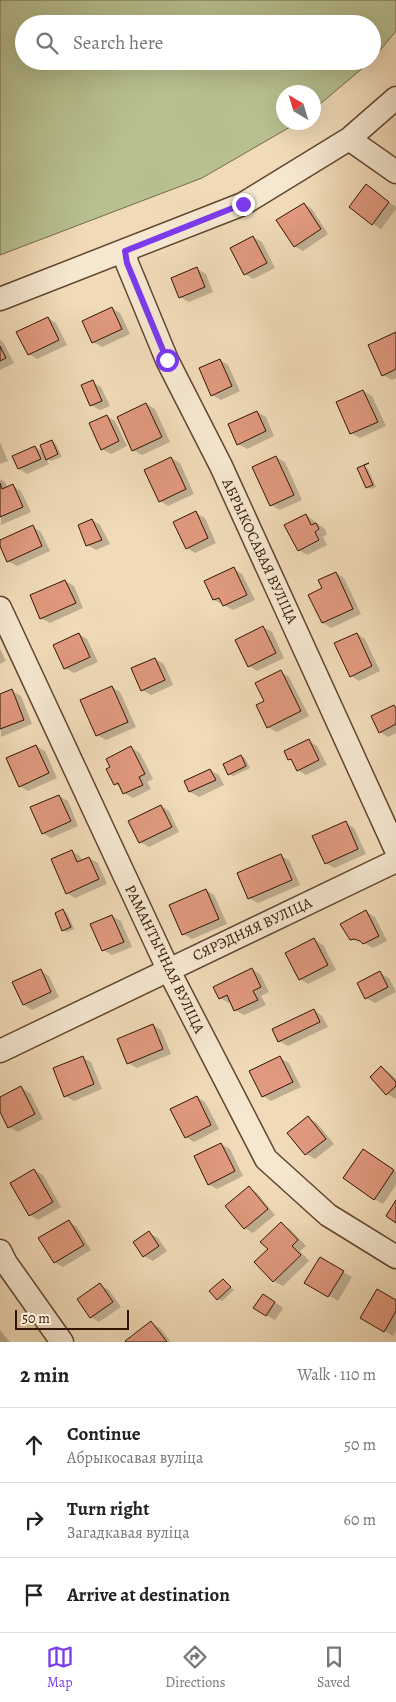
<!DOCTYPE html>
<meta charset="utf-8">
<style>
body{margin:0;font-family:Alegreya,serif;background:#f2f2f2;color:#222}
.compass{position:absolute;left:276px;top:85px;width:45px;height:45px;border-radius:50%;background:#fff;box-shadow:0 5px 20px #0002;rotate:322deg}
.scale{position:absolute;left:15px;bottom:12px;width:114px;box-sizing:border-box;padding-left:5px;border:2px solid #331403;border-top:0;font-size:14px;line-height:18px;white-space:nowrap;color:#331403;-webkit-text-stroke:4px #f5e7d0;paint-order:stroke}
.stop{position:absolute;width:15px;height:15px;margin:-11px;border:4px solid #7c3aed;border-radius:50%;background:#fff}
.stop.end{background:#7c3aed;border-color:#fff;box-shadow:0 1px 5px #0008}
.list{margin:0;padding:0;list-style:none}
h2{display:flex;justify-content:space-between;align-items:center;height:65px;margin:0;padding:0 20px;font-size:21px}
h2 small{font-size:16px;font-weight:400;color:#767676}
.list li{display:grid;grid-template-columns:32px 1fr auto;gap:15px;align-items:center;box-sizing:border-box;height:75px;padding:0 20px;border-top:1px solid #e0e0e0}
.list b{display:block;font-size:19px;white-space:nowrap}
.list p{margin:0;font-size:16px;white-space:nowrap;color:#767676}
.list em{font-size:16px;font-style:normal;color:#767676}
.icon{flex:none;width:28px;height:28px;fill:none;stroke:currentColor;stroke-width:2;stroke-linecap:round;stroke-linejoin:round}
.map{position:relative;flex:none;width:396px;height:1342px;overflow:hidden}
.search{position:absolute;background:#fff;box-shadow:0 5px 20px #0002;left:15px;right:15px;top:15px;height:55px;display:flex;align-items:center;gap:12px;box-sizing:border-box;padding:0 18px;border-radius:28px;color:#767676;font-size:19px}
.sheet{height:290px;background:#fff}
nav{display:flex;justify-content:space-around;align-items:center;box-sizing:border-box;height:70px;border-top:1px solid #e0e0e0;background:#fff;font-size:14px;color:#767676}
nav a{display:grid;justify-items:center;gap:2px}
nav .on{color:#7c3aed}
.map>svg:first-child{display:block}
.green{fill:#b8c08f;stroke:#766a49}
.shadow{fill:#0003}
.building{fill:#e0997e;stroke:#331403}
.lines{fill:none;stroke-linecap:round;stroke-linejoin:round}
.minor-casing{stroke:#624630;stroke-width:25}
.minor{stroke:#f5e7d0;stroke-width:22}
.route{stroke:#7c3aed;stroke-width:6}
.labels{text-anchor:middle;stroke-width:4;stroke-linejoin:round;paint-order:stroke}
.street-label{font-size:15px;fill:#331403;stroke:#f5e7d0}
</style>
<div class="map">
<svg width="396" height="1342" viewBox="0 0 396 1342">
<rect width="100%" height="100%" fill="#f0dab7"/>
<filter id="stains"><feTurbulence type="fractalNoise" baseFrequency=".004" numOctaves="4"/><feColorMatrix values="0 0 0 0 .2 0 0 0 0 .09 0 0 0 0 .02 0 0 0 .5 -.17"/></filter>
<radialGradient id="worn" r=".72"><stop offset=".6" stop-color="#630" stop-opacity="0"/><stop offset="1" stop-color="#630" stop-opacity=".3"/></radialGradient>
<path class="green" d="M0,0H396V31L372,60V24H24V61H371L314,109V92H284V122L297,123L202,178L0,255Z"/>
<path class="shadow" d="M367,186L396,207V209L381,229L373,224Z
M304,204L312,209L328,234L303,251L294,246Z
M253,237L262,242L275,268L253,279L245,274Z
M197,269L206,274L213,292L189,302L180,297Z
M111,308L120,313L130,334L102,347L93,342Z
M48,318L56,323L67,345L37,359L29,354Z
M396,333V378L392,380L383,375Z
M0,340L3,342L14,363L0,370Z
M220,360L228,365L240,391L221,400L212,395Z
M92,382L101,387L110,406L100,410L91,405Z
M363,391L372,396L386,426L360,438L351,433L338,403Z
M146,404L155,409L170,442L142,455L133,450Z
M257,412L266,417L274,436L247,449L238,444Z
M107,416L115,421L127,446L111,454L102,449Z
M52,441L56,444L62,457L51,461L46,458L49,464L27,474L19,469L35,447L45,453Z
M0,442L8,461L0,464Z
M276,457L285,462L302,500L280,510L271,505Z
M171,458L180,463L194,494L168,506L160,501Z
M364,467L368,469L376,487L371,489L367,487Z
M0,479L5,482L8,488L13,486L21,491L31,512L1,525Z
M196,513L205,518L216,543L195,553L187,548Z
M306,515L325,529L327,534L323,537L327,545L307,555L299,550Z
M92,520L100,525L110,544L96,550L87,545Z
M33,527L41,532L50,551L17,566L8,561L0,542Z
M234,569L242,574L255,600L233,610L214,600L206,581Z
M336,573L344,578L361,614L331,628L323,623L324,589Z
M65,581L74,586L83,608L50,623L41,618Z
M263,627L272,632L284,658L257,671L249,666Z
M79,634L87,639L98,662L74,673L65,668Z
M357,634L365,639L380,671L359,681L351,676Z
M0,649L6,661L0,664Z
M155,659L164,664L173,685L151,695L142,690Z
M281,672L289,677L309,716L277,732L268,727L266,701Z
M112,687L120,692L136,727L106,740L97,735Z
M12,691L21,696L32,724L1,737L0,695Z
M394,706L396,707V733L388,737L380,732Z
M309,741L317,746L327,765L306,775L297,770L294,762L289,759Z
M36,746L45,751L57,778L28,791L20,786Z
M131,748L140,753L153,779L147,782L151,789L133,798L124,793L122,788L115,784L111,767Z
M241,756L245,758L250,768L233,776L229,774Z
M210,770L219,775L224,785L199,797L190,792L186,782Z
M59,796L68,801L78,826L51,838L42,833Z
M161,806L169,811L179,832L149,847L140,842Z
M346,823L354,828L366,854L334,868L326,863Z
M71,851L80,856L82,861L89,858L98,863L107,884L75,898L67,893Z
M280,856L289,860L300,885L258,903L249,898Z
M206,890L214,895L227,924L192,939L183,934Z
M63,911L67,913L74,929L67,932L63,930Z
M366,912L375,917L387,941L373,948L351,935L350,938L361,944L351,939L342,924Z
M112,916L121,921L132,947L112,955L103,950Z
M314,940L323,945L336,970L308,984L300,979Z
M252,969L260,974L269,992L261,996L266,1005L244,1015L235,1010L231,1002L229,1003L220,998Z
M41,971L49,976L59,997L32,1010L24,1005Z
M380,973L389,978L396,992L375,1003L366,998Z
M314,1010L322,1016L328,1027L288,1046L279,1041Z
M153,1025L161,1030L171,1054L137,1068L128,1063Z
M82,1057L91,1062L102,1089L74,1101L65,1096Z
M280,1058L289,1063L301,1087L271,1101L263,1096Z
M382,1068L390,1073L396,1079V1099L387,1094Z
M21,1088L30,1093L43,1119L18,1132L9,1127L0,1109V1098Z
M197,1097L205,1102L219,1129L194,1142L186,1137Z
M308,1118L317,1123L334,1144L315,1159L306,1154L289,1133Z
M221,1144L230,1149L243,1176L217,1189L208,1184Z
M372,1155L396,1172V1185L383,1204L374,1199Z
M34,1170L43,1175L61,1207L38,1220L30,1215Z
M249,1188L257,1193L275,1215L253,1233L245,1228Z
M69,1222L77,1227L91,1250L63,1267L54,1262Z
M281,1224L290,1229L306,1246L300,1251L309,1261L283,1286L274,1281L256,1262L269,1249Z
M149,1233L158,1238L167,1251L153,1261L144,1256Z
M320,1259L352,1277L338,1301L306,1283Z
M223,1280L234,1290L222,1301L218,1299Z
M100,1285L109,1290L121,1307L99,1322L91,1317Z
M272,1300L283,1308L275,1320L266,1315Z
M396,1301V1331L393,1336L362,1317Z
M151,1323L160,1328L171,1342H127Z
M0,1330L10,1342H0Z"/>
<path class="building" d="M366,184L389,202L372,225L349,207Z
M304,203L321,229L294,247L276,220Z
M253,236L267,263L244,275L230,248Z
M197,267L205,287L179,298L171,278Z
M112,307L122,329L92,343L82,321Z
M48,317L59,340L28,355L16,332Z
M396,332V369L382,376L368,345Z
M0,346L6,358L0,361Z
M220,359L232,386L211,396L199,368Z
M93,380L102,401L90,406L81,385Z
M363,390L378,422L350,434L336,402Z
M146,403L162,437L132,451L117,417Z
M257,411L266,431L237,445L228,424Z
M107,415L119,441L101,450L89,423Z
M52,440L58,454L46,460L40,445Z
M35,446L41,459L18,469L12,456Z
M276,456L294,495L270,506L252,467Z
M171,457L186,489L159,502L144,470Z
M369,463L364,465L373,485L366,488L357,468Z
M0,483L2,489L13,484L23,507L0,517Z
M196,511L208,538L186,549L173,522Z
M306,514L311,525L316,523L319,529L315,532L319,540L298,551L284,525Z
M92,519L102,540L86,546L78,525Z
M33,525L42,546L7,562L0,546V540Z
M234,567L247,595L223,606L219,598L213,600L204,581Z
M336,572L353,609L322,623L308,595L322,588L318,580Z
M65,580L76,603L40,619L30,595Z
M263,626L276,653L248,667L235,640Z
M79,633L90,657L64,669L53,645Z
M357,633L372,666L350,677L334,643Z
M155,658L165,680L141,691L131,668Z
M281,670L301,711L267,728L256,705L264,701L255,683Z
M112,686L128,722L96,736L80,700Z
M12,689L24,720L0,729V694Z
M394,705L396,708V724L379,733L371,716Z
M309,739L319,760L297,771L291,759L288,760L284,751Z
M36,745L49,773L19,787L6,758Z
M131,746L145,774L139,777L143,785L123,794L118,783L114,785L106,769L110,767L106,759Z
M241,755L246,766L228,775L223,764Z
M210,769L216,780L189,792L184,781Z
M59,795L71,821L42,834L30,807Z
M161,805L172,827L139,843L128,821Z
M346,821L358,849L325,864L312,836Z
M72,850L77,862L89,857L99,879L66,894L51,859Z
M281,854L292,880L248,899L237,873Z
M206,889L219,919L182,935L169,905Z
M63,909L71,927L62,931L55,913Z
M366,910L379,936L363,944L360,941L354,939L350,940L340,924Z
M112,915L124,942L102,951L90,924Z
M314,938L328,965L299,980L285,953Z
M252,968L261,987L253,991L258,1000L234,1011L227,995L219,999L213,987Z
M41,969L51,992L23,1005L12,982Z
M380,971L388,987L365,999L357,983Z
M314,1009L320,1022L278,1042L272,1029Z
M153,1024L163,1049L127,1064L117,1039Z
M83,1056L94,1084L64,1097L53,1068Z
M280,1056L293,1082L262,1097L249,1071Z
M381,1066L396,1082V1086L386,1095L370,1077Z
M21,1086L35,1114L8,1128L0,1112V1097Z
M197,1096L211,1125L185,1138L170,1109Z
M308,1116L326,1139L305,1155L287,1133Z
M221,1143L235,1171L208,1185L194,1156Z
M363,1149L394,1170L374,1200L343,1178Z
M34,1169L53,1202L29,1216L10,1183Z
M249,1186L268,1209L244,1229L225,1206Z
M396,1200V1223L386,1216Z
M69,1220L84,1245L54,1263L38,1238Z
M281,1222L298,1240L292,1246L301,1255L273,1282L254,1262L268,1249L260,1242Z
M149,1231L159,1246L143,1257L133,1242Z
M320,1257L344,1271L328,1297L304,1283Z
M223,1279L231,1287L217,1300L209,1291Z
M100,1283L113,1302L90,1318L77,1299Z
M377,1289L396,1300V1311L384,1332L360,1318Z
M263,1294L275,1302L266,1316L253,1308Z
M151,1321L167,1342H126L125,1341Z"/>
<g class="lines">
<g class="minor-casing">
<path id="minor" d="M349,139L396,172
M125,251L127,263L167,360L221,466L396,850
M0,299L243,204L349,139L396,98
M0,608L168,969L266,1159L328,1215L396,1257
M0,1051L396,861
M0,1251L6,1263L62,1342"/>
</g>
<use href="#minor" class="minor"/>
</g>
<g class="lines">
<path class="route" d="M167,360L127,263L125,251L243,204"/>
</g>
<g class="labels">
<g class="street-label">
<text transform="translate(260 551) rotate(65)" y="5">АБРЫКОСАВАЯ ВУЛІЦА</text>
<text transform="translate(252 929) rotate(-25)" y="5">СЯРЭДНЯЯ ВУЛІЦА</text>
<text transform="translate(165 959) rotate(64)" y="5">РАМАНТЫЧНАЯ ВУЛІЦА</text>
</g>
</g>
<rect width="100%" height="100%" filter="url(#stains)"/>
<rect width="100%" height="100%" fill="url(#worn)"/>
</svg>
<svg class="compass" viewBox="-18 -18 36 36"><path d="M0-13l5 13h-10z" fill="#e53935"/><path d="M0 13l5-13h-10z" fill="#767676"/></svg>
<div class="scale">50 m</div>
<div class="stop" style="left:167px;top:360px"></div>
<div class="stop end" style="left:243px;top:204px"></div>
<div class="search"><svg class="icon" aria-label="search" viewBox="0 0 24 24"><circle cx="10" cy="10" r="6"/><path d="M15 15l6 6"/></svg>Search here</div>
</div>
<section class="sheet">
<h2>2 min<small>Walk · 110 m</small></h2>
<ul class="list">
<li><svg class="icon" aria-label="ahead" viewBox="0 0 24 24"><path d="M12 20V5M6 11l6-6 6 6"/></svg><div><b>Continue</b><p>Абрыкосавая вуліца</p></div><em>50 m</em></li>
<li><svg class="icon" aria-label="right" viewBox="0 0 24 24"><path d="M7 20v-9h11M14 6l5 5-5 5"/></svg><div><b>Turn right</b><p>Загадкавая вуліца</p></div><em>60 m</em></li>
<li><svg class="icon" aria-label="arrive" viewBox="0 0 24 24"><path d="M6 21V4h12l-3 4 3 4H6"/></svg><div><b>Arrive at destination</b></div></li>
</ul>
</section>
<nav>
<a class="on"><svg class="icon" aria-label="map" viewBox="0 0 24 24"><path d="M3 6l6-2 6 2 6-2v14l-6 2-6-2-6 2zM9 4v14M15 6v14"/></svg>Map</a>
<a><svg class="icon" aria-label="directions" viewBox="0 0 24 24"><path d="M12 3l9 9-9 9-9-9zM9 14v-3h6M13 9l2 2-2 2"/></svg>Directions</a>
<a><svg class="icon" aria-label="saved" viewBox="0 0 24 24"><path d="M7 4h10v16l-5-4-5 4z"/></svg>Saved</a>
</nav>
